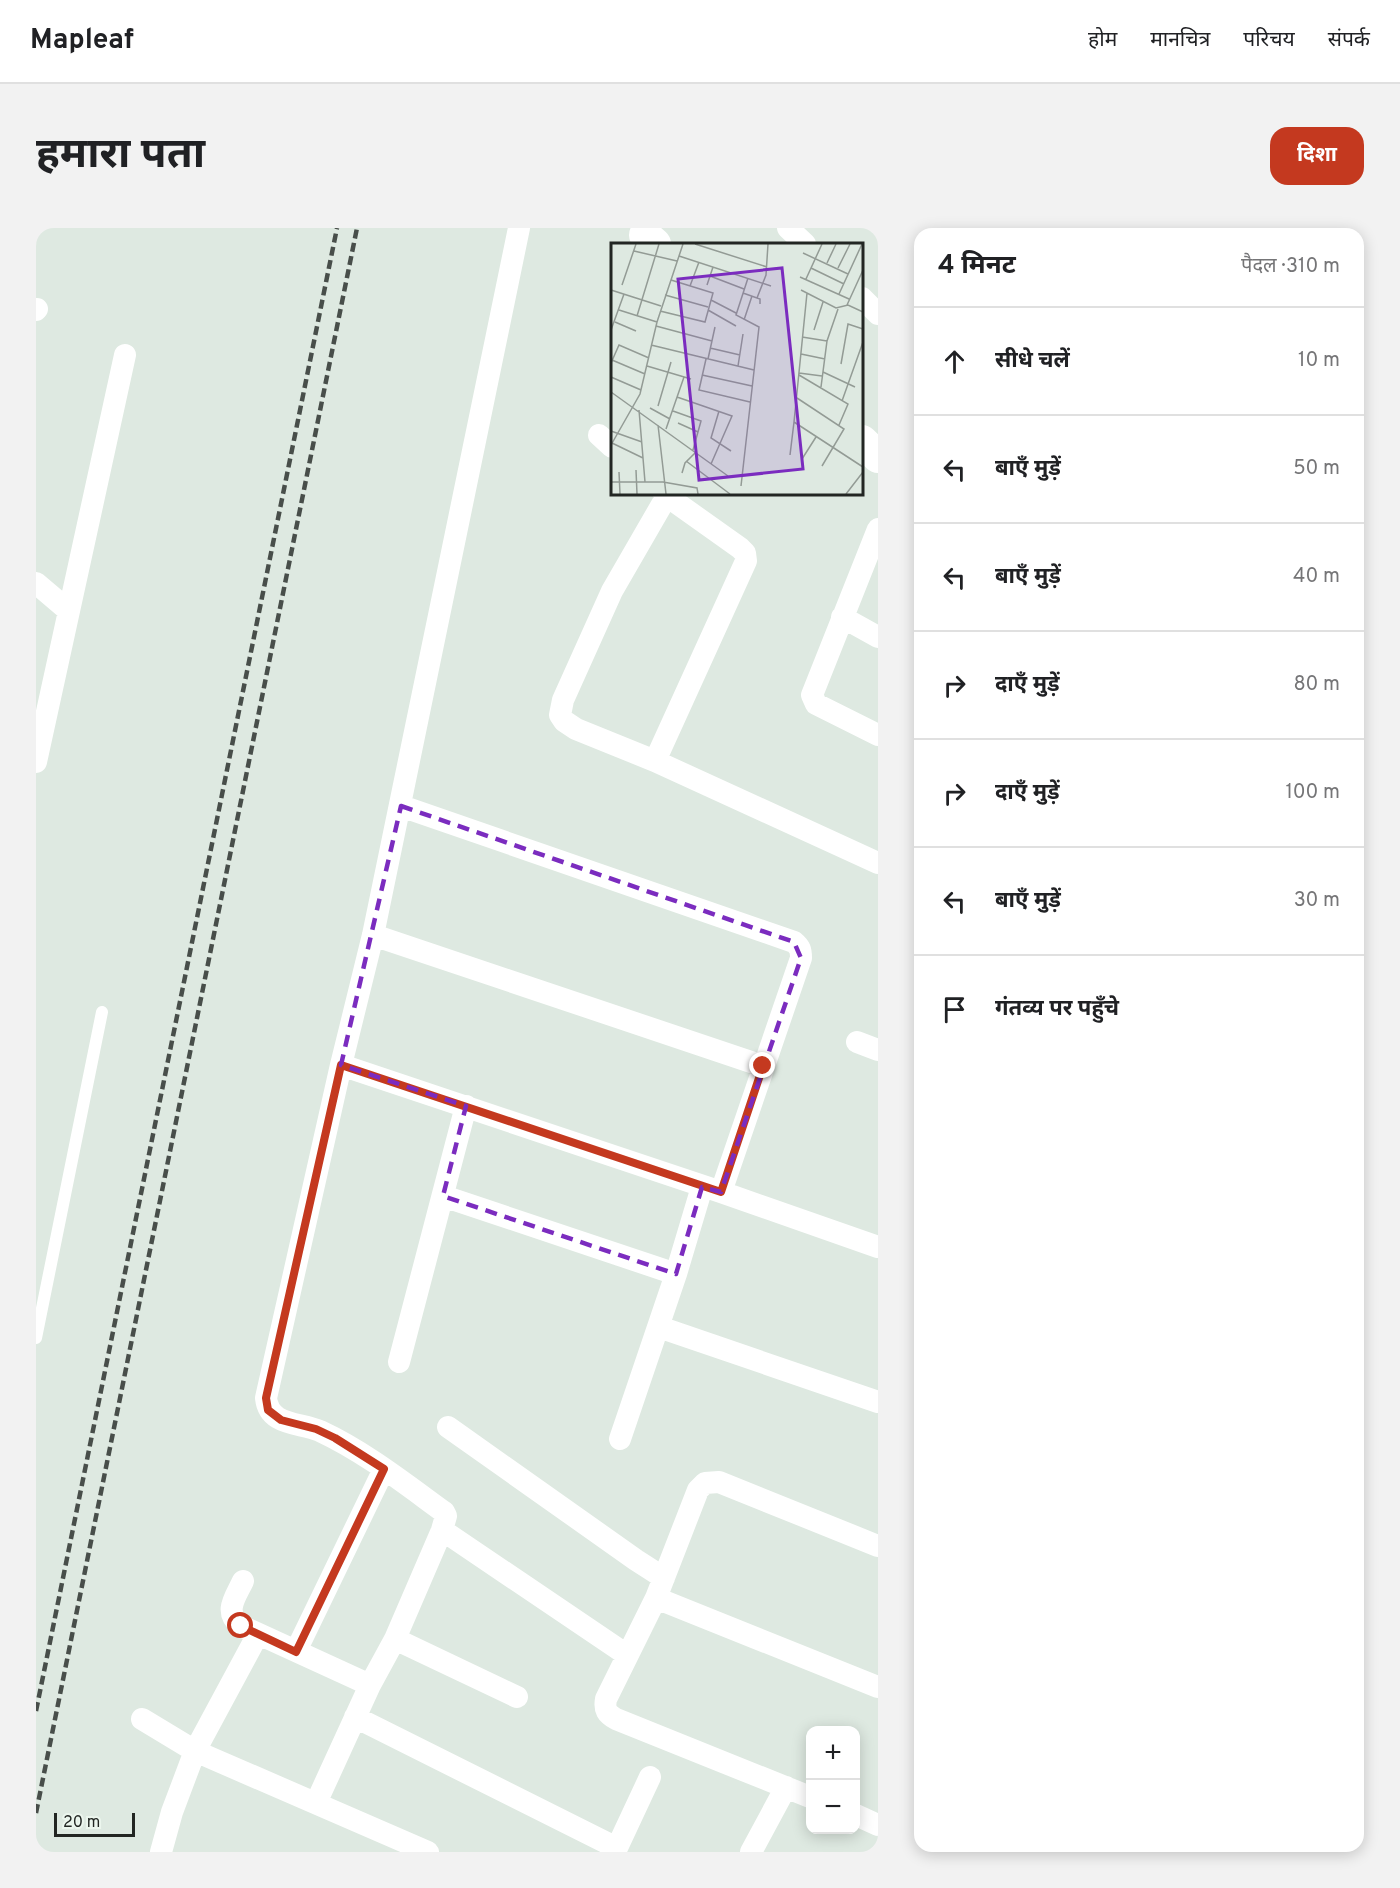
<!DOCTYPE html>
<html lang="hi">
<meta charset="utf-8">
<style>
body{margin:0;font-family:Overpass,"Noto Sans Devanagari",sans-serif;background:#f2f2f2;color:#202124}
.controls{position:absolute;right:18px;bottom:18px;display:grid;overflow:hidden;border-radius:12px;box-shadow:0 3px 15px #0003}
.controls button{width:54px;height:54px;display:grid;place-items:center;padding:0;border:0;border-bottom:2px solid #e0e0e0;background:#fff;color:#202124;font:30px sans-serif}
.scale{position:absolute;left:18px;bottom:15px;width:81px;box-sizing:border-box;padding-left:6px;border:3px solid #222623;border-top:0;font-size:16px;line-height:21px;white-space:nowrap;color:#222623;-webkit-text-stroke:4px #ecf6ee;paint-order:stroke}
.stop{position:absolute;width:18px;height:18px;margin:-14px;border:4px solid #c4391f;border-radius:50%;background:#fff}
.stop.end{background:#c4391f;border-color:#fff;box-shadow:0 2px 6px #0008}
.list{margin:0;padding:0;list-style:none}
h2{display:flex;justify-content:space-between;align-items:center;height:78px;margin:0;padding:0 24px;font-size:26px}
h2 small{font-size:20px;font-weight:400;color:#757577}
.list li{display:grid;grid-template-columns:39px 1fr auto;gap:18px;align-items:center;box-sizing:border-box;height:108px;padding:0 24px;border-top:2px solid #e0e0e0}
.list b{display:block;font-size:22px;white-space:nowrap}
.list em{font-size:20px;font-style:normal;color:#757577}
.icon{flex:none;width:33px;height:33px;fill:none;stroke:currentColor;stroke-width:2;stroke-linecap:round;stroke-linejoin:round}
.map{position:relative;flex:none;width:842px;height:1624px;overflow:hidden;border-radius:18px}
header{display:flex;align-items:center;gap:36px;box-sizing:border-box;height:84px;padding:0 30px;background:#fff;border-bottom:2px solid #e0e0e0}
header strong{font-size:28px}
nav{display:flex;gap:33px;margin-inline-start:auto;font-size:21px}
.intro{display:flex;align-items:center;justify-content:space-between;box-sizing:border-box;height:144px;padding:0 36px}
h1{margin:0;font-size:42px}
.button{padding:15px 27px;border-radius:18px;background:#c4391f;color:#fff;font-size:21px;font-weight:700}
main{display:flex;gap:36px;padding:0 36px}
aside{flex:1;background:#fff;border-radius:18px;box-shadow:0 3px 15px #0003}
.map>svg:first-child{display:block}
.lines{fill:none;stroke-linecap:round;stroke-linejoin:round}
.lane{stroke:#fff;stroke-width:12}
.street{stroke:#fff;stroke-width:22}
.secondary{stroke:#fff;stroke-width:32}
.rail{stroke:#484e4a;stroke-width:4.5;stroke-dasharray:9 4.5;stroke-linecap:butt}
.route{stroke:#c4391f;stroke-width:8}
.marked{fill:none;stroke:#7b2cbf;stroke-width:4.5;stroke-dasharray:12 8;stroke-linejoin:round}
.inset-road{fill:none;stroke:#939b95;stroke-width:1.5}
.view{fill:#7b2cbf;fill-opacity:0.15;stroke:#7b2cbf;stroke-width:3}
.inset-edge{fill:none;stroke:#222623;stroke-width:3}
</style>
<header>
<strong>Mapleaf</strong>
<nav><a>होम</a><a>मानचित्र</a><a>परिचय</a><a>संपर्क</a></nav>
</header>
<div class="intro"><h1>हमारा पता</h1><a class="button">दिशा</a></div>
<main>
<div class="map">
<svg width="842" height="1624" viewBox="0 0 842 1624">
<rect width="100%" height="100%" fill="#dee9e1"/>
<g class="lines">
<path class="lane" d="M0,1110L66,784"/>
<path class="street" d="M752,0L769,16
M826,70L842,86
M0,82L1,81
M563,207L576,219
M632,266L576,363L527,472L524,487L528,493L540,501L619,533L842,635
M842,301L776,467L780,476L842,507
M0,355L33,383L0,534
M33,383L89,127
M806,389L842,409
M619,533L710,333L709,325L704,320L628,266
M365,578L758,714C764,719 765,722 765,730L685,964
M337,707L727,838
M821,814L842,822
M305,837L685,964L842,1019
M407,968L640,1046
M623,1099L842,1174
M363,1134L430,878
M412,1199L600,1332L628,1350
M584,1211L640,1046L666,959
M406,1302L591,1427
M207,1353C199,1370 187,1384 205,1398L334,1457
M620,1370L842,1459
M359,1411L481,1469
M260,1423L348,1241
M319,1489L581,1620
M106,1491L159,1523L392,1624
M774,1569L580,1491C571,1486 568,1482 570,1471L620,1370L662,1262L669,1255L683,1254L842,1318
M280,1575L334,1457L359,1411L406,1302L410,1288L408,1284C368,1255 329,1224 284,1203C263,1194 233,1198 230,1170L305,837L337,707L483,0
M820,1587L842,1597
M125,1624L136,1584L159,1523L222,1406
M579,1624L614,1549
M715,1624L750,1559"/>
<path class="secondary" d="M609,7L619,16
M826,213L842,229"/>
<path class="rail" d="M0,1483L301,0
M0,1585L321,0"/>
</g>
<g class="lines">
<path class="route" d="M205,1398L260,1424L348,1241L299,1210L280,1201L245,1192L232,1182L230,1170L305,837L685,964L727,838"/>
</g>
<path class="marked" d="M365,578L758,714L765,730L685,964L666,959L640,1046L407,968L430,878L305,837Z"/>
<g transform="translate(575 15)">
<rect width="252" height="252" fill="#dee9e1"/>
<path class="inset-road" d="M84,1L156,24M23,8L66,18M192,10L237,31M68,13L160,43M216,20L225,1M200,25L233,41M227,25L239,1M99,33L133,46M189,34L238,56M195,36L211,1M11,42L25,1M96,42L102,24M79,43L88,19M0,47L50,63M190,47L225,65L237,62L252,69M132,50L149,56V61M196,50L183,179L252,224M228,51L251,1M54,52L97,64M146,55L155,32L157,1M100,57L125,70M236,62L252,27M8,67L46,79M97,67L125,83M49,68L94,79L102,50L60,37M26,73L48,1M133,77L141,53M4,79L25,88M45,83L101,98M0,87L13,51M203,87L212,59M191,94L216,98M40,102L143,127M99,105L129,112M190,111L214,116M95,116L88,147L139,159M97,116L104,84M1,117L34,131M0,120L8,102L38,115M230,121L237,81L252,86M36,123L80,136M127,123L132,91M212,129L244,144M188,130L211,133M91,132L141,143M188,132L237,161L228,182M0,134L30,147M210,144L216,98L227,66M0,149L117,233M66,154L121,173L100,221M186,155L233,186L211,223M231,158L252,99M47,163L60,119M39,165L59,176M28,167L34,239M62,168L90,178L82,207M108,168L100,195L120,208M67,180L87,189M47,182L55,251M55,186L73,134M0,188L31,199M1,200L32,215M0,202L29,151L46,79L72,1M179,212L183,179M191,216L205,194M75,218L119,251M25,227L26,251M8,229L9,251M71,230L74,220L85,209M0,239H52L86,245L87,251M130,243L148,84L125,72L137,35M235,251L252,229"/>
<path class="view" d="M171,25L192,226L88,237L67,36Z"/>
<rect width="252" height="252" class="inset-edge"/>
</g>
</svg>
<div class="controls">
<button>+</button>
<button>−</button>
</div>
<div class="scale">20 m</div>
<div class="stop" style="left:205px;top:1398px"></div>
<div class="stop end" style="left:727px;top:838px"></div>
</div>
<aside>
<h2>4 मिनट<small>पैदल · 310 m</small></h2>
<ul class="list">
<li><svg class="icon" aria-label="ahead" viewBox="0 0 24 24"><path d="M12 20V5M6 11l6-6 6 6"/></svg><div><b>सीधे चलें</b></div><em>10 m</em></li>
<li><svg class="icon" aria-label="left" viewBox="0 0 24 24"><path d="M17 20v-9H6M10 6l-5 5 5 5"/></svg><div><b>बाएँ मुड़ें</b></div><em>50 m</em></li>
<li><svg class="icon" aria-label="left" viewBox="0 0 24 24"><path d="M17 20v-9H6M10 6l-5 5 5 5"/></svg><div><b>बाएँ मुड़ें</b></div><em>40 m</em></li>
<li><svg class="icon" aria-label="right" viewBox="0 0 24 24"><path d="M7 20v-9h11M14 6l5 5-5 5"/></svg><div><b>दाएँ मुड़ें</b></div><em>80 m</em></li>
<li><svg class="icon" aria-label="right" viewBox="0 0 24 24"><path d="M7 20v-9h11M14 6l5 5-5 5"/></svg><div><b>दाएँ मुड़ें</b></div><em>100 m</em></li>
<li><svg class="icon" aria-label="left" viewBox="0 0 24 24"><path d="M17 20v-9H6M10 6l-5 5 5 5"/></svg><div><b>बाएँ मुड़ें</b></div><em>30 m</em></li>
<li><svg class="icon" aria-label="arrive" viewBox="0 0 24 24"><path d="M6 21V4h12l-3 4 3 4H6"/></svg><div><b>गंतव्य पर पहुँचे</b></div></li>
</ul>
</aside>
</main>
